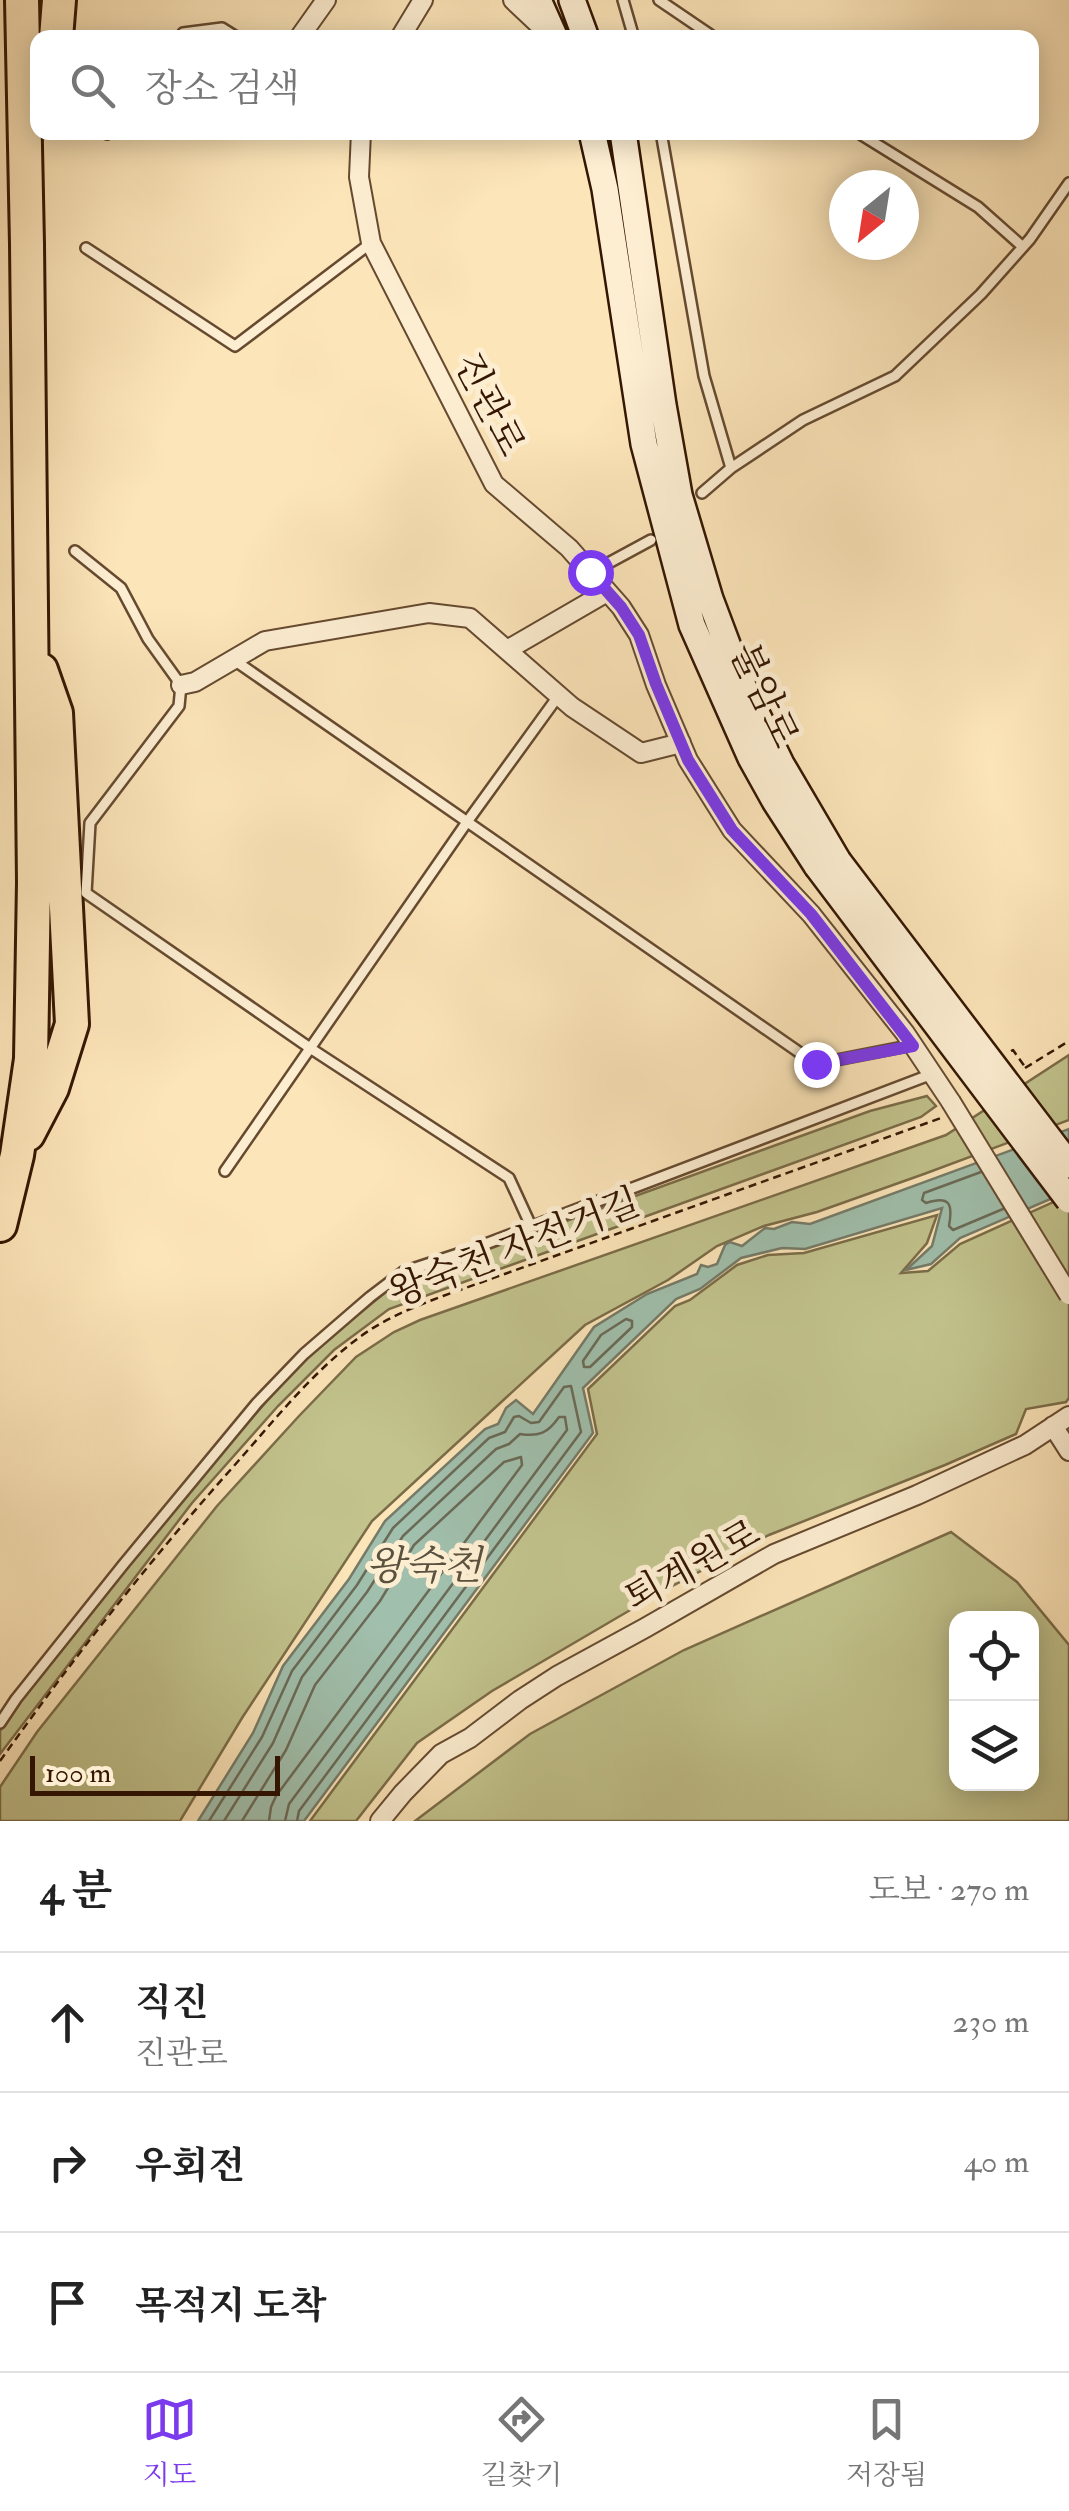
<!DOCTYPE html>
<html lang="ko">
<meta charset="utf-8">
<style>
body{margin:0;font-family:"IM FELL Double Pica","Noto Serif KR",serif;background:#f6f6f6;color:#222}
.controls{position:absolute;right:30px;bottom:30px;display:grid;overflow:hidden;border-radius:20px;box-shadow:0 5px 25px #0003}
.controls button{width:90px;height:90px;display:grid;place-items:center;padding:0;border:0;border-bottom:2px solid #e0e0e0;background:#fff;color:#222;font:50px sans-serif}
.compass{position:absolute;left:829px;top:170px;width:90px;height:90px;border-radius:50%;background:#fff;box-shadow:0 5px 25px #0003;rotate:210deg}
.scale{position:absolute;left:30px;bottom:25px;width:250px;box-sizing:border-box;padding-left:10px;border:5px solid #341602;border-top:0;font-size:28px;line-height:35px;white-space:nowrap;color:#341602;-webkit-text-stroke:8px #fdeed2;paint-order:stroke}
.stop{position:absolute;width:30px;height:30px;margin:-22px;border:8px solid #7c3aed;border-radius:50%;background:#fff}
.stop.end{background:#7c3aed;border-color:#fff;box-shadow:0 2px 10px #0008}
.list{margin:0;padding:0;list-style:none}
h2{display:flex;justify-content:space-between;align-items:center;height:130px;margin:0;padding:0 40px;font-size:42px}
h2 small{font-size:32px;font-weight:400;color:#767676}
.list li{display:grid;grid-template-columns:65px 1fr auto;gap:30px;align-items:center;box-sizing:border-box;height:140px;padding:0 40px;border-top:2px solid #e0e0e0}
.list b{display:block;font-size:38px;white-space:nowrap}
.list p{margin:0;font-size:32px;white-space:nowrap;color:#767676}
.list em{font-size:32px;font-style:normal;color:#767676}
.icon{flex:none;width:55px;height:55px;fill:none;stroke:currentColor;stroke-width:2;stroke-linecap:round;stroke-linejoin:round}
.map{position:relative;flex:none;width:1069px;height:1821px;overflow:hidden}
.search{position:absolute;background:#fff;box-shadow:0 5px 25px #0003;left:30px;right:30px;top:30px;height:110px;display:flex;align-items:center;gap:25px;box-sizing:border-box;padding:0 35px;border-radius:20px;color:#767676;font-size:38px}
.sheet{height:550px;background:#fff}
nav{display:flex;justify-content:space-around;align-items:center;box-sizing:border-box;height:140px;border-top:2px solid #e0e0e0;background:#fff;font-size:28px;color:#767676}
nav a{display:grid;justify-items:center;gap:5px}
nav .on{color:#7c3aed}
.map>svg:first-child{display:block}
.green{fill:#c2c38d;stroke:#7b6c48;stroke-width:2.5;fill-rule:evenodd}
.water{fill:#a0bfac;stroke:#757b68;stroke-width:2.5}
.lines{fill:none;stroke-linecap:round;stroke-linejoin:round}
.shore{stroke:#6a6a57;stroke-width:2.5}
.lane-casing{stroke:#664a30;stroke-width:14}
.street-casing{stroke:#664a30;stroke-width:22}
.secondary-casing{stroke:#341602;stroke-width:30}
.highway-casing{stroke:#341602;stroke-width:38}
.path{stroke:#341602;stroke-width:2.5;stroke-dasharray:8 5;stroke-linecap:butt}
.lane{stroke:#fdeed2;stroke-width:9}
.street{stroke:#fdeed2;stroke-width:18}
.secondary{stroke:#fdeed2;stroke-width:25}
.highway{stroke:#fce5b9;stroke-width:32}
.street-bridge-casing{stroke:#664a30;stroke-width:22;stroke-linecap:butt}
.secondary-bridge-casing{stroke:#341602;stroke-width:30;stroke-linecap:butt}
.street-bridge{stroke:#fdeed2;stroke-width:18}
.secondary-bridge{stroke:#fdeed2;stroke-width:25}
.route{stroke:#7c3aed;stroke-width:12}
.labels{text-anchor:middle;stroke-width:10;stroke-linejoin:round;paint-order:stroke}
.street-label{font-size:38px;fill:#341602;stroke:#fdeed2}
.water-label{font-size:40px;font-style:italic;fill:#5a513e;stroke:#fdeed2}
</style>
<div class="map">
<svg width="1069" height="1821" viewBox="0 0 1069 1821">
<rect width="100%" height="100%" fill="#fce5b9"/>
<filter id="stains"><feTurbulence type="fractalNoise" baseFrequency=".002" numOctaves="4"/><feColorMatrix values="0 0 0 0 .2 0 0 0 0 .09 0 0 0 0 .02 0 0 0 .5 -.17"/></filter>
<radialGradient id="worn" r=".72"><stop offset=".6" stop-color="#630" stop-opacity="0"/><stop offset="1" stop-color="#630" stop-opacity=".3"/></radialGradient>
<path class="green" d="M1069,1055V1120L924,1174L817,1212L764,1226L717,1246L668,1280L585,1325L372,1521L242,1718L180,1821H0V1787L37,1732L217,1506L299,1416L356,1357L394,1332L420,1320L946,1135Z
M927,1096L936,1106L921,1117L389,1309L334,1350L278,1406L192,1503L0,1754V1731L16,1707L174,1509L301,1361L398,1282L870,1111Z
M1069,1195V1398L1066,1402L1026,1409L1016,1434L945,1465L769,1535L661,1592L492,1691L417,1743L356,1821H310L597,1434L588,1389L675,1306L690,1300L737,1265L768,1255L804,1253L937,1215L927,1243L901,1273L928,1271L960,1244Z
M951,1532L1017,1582L1069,1645V1821H415L530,1734L684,1650ZM1032,1618V1784H956V1618Z"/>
<path class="water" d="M1069,1129V1191L960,1238L931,1264L906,1270L932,1246L942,1208L805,1249L782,1248L741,1258L700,1289L676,1299L583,1388L593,1433L304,1821H198L253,1733L283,1666L349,1579L385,1521L485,1429L498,1424L506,1408L516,1400L533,1414L594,1327L647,1294L697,1274L701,1265L708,1267L717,1264L725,1245L730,1242L742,1246L765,1228L774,1229L792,1222L810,1224Z"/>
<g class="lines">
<path class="shore" d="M981,1172L924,1193L922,1200L926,1203C950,1195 953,1204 949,1226L953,1230L1003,1209
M626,1319L632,1321V1327L590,1367H584L583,1361L601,1335Z
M209,1821L262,1737L292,1671L357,1585L393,1528L489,1438L505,1432L514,1417L519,1416L531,1423L539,1422L564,1387L571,1386L581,1432L299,1811L297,1821
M224,1821L273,1743L302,1677L367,1592L403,1536L496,1449L509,1444L520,1434C539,1437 548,1433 559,1417H565L567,1430L289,1804L285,1821
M242,1821L286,1750L315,1685L380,1601L414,1545L504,1462L521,1457L522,1465L276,1796L271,1807L269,1821"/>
<g class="lane-casing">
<path id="lane" d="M623,0L634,38
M659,0L715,38
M179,38L183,33L222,28L238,38
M661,132L704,376L731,468
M857,132L978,207L1023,247
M107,134L108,132
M86,248L235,346L371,243
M702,493L731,468L803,420L895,376L981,294L1030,239L1069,183
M75,551L121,588L148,639L181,685L179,706L90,823L86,893L310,1048L509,1178L531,1226
M590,573L651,540
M234,660L816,1064L913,1045
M225,1171L467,822L559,695
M0,1723L16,1699L123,1565L257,1403L304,1354L370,1297L403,1272L467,1251L932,1074"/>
</g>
<g class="street-casing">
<path id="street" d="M513,0L549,34
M299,38L326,0
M400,38L423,0
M361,132L359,177L371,243L494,484L569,548L621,607L639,635L656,685L688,760L732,830L811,914L905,1033L951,1102
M507,650L607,592
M181,685L195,682L265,641L429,613L470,618L572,707L641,753L681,743
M1053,1426L1069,1451
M380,1821L403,1793L441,1754L470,1738L520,1700L557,1676L645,1628L774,1554L917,1495L1025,1445L1069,1416"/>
</g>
<g class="secondary-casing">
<path id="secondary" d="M538,0L555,38
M572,0L586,38
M592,132L605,189L644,444L692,625L751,758L775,801L817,866
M623,132L663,405L679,495L710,599L742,684L781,764L838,861"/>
</g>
<g class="highway-casing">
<path id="highway" d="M56,38L59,0
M28,1134L52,1088L72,1024L56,713L41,670
M0,1225L17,1155L31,1059L34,882L27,244L22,0"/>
</g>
<path class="path" d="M1011,1051L1013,1050L1025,1067
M1025,1068L1069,1041
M0,1761C72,1660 150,1560 233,1467C273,1422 312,1372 361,1336C386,1318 414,1307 443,1296L941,1118"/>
<use href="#lane" class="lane"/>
<use href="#street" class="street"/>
<use href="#secondary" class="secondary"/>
<use href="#highway" class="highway"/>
<g class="street-bridge-casing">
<path id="street-bridge" d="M951,1102L1069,1295"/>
</g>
<g class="secondary-bridge-casing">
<path id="secondary-bridge" d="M838,861L1069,1165
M817,866L1069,1200"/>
</g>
<use href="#street-bridge" class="street-bridge"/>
<use href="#secondary-bridge" class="secondary-bridge"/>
</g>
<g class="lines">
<path class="route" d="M590,572L621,607L639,635L656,684L688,760L732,830L811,914L913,1046L816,1064"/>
</g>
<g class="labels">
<g class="street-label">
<text transform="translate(490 404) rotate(63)" y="13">진관로</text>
<text transform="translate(765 695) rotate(65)" y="13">불암로</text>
<text transform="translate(514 1247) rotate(-21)" y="13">왕숙천 자전거길</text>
<text transform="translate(692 1565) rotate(-29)" y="13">퇴계원로</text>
</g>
<g class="water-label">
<text x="424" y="1579">왕숙천</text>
</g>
</g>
<rect width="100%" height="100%" filter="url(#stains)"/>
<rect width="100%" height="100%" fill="url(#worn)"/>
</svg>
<div class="controls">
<button><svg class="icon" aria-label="locate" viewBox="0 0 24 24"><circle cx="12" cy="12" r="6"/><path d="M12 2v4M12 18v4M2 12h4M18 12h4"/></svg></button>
<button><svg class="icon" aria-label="layers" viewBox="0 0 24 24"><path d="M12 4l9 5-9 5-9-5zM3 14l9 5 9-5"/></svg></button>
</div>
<svg class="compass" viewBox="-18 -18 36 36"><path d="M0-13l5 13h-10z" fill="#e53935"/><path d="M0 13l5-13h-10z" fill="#767676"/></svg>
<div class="scale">100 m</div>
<div class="stop" style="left:590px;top:572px"></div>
<div class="stop end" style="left:816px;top:1064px"></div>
<div class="search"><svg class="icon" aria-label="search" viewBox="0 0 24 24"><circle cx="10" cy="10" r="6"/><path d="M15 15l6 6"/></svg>장소 검색</div>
</div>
<section class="sheet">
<h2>4 분<small>도보 · 270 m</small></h2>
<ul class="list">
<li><svg class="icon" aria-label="ahead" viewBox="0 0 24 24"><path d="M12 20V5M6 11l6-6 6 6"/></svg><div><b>직진</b><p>진관로</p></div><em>230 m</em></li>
<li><svg class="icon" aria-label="right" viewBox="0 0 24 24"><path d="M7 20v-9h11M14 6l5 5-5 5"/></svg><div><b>우회전</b></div><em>40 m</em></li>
<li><svg class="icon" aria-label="arrive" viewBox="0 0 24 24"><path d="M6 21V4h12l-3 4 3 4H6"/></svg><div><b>목적지 도착</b></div></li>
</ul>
</section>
<nav>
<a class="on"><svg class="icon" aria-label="map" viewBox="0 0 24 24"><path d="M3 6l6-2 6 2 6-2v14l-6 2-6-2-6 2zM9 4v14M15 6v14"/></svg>지도</a>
<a><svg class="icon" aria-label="directions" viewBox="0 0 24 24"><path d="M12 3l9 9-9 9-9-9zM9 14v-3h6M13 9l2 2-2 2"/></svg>길찾기</a>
<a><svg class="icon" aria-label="saved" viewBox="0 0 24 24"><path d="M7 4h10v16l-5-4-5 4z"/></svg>저장됨</a>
</nav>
